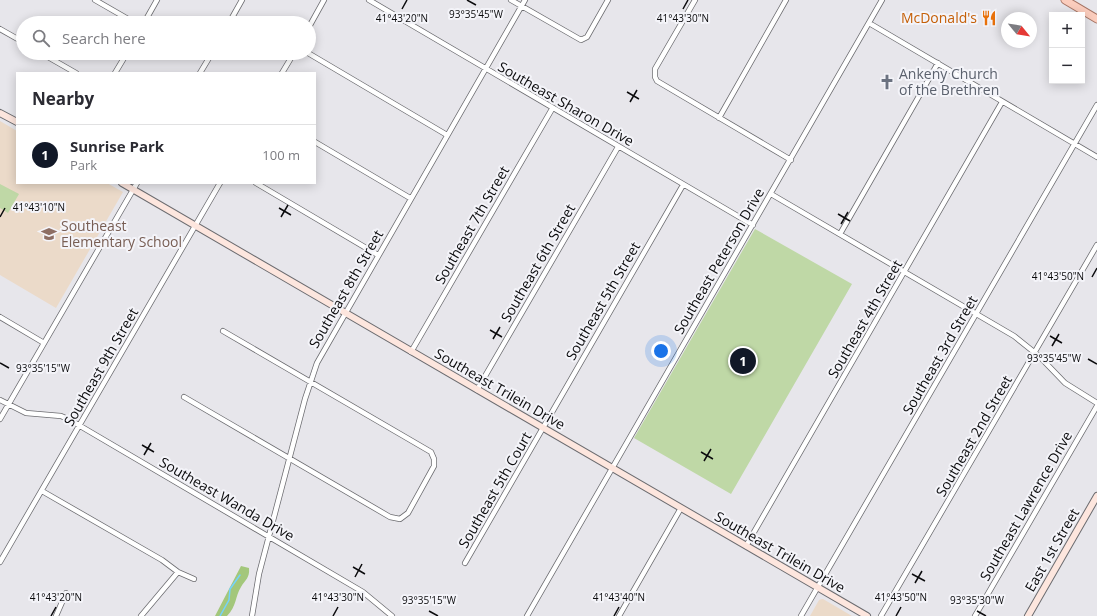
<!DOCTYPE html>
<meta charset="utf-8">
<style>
body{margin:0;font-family:"Open Sans",sans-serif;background:#f7f7f7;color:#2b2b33}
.controls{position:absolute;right:12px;top:12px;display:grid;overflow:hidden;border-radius:0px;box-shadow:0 2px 10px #0003}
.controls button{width:36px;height:36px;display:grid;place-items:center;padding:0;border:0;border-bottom:1px solid #e1e1e2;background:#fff;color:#2b2b33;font:20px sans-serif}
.compass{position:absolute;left:1001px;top:12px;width:36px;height:36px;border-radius:50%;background:#fff;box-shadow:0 2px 10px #0003;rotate:120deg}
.you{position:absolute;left:661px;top:351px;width:14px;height:14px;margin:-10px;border:3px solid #fff;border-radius:50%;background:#1a73e8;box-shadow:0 0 0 6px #1a73e833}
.badge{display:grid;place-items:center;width:26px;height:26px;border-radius:50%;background:#111827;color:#fff;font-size:13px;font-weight:700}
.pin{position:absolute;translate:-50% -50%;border:2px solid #fff;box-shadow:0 1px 4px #0006}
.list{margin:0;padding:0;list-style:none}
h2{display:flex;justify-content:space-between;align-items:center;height:52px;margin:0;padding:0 16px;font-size:17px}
h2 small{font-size:13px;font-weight:400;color:#7c7c81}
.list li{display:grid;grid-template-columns:26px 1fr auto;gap:12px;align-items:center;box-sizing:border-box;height:60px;padding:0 16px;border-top:1px solid #e1e1e2}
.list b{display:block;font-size:15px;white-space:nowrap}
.list p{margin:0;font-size:13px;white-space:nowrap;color:#7c7c81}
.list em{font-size:13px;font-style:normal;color:#7c7c81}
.icon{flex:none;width:22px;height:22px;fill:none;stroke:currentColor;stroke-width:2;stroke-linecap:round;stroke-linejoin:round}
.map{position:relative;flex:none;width:1097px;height:616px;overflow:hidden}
.search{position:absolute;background:#fff;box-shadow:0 2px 10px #0003;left:16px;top:16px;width:300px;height:44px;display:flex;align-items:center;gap:10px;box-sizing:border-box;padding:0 14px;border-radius:22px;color:#7c7c81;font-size:15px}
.panel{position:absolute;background:#fff;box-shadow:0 2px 10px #0003;left:16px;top:72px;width:300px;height:112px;border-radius:0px}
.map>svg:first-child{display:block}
.education{fill:#ebdac9}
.green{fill:#bfd8a6}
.forest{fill:#a3c77b}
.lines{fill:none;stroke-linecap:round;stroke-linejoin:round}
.stream{stroke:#74d2fe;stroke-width:1.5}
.street-casing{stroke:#6c6c70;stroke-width:6}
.secondary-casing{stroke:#6c6c70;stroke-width:8}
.primary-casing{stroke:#a57363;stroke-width:9}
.street{stroke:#fff;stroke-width:4.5}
.secondary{stroke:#fde6de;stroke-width:6}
.primary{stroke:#fbcdbd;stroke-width:7}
.ticks{fill:none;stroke:#0b0b0d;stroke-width:1.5}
.labels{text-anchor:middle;stroke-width:4;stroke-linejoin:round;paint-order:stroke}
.food-label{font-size:14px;fill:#c56008;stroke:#f4f4f9;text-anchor:end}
.worship-label{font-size:14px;fill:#5b616d;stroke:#f4f4f9;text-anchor:start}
.street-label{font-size:14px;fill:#0b0b0d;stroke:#f4f4f9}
.education-label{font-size:14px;fill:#785e54;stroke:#f4f4f9;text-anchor:start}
.ticks-label{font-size:10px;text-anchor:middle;fill:#0b0b0d;stroke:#f4f4f9;stroke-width:4;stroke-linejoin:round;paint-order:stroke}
</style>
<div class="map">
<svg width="1097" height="616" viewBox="0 0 1097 616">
<rect width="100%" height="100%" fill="#e7e6eb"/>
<path class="education" d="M0,121L17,131V183H107L123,192L56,308L0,275Z
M822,599H823L852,616H810L819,600Z"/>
<path class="green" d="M0,184L19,194L8,213L0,208Z
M755,229L852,284L731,494L634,438Z"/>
<path class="forest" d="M241,566L249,568C250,578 245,580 241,587C235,596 237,606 227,616H215Z"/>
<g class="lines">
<path class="stream" d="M220,616L229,600L230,589L240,575"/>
<g class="street-casing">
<path id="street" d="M95,0L135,23
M369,0L753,225
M511,0L581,40L587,37L608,0
M695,0L655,69V77L657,81L791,160
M144,23L157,0
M229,23L242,0
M869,23L1097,157
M309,27L324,0
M0,29L23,42
M41,53L76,73
M308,53L447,135
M115,73L127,53
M200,73L212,53
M282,73L294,53
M719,118L786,0
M315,142L410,198
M256,183L378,255
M771,194L1014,336L1039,356L1065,383L1097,403
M840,234L938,63
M0,317L44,343
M411,352L552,109
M477,390L618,147
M184,397L390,517L400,519L408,513L434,466V459L431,452L223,331
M0,400L26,413L61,416L70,420L363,592L392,616
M0,419L137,183
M42,491L162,560L178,572L194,579
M746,546L1002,102
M0,562L220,183
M465,563L683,185
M56,616L66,593
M141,616L178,572
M252,616L259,574L305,399L317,363L525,0
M527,616L882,0
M619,616L681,508
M801,616L1097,105
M881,616L1097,245
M975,616L1097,406"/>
</g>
<g class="secondary-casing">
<path id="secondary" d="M0,113L17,122
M122,183L867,616
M1028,616L1097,496"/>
</g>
<g class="primary-casing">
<path id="primary" d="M1065,0L1097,19"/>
</g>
<use href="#street" class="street"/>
<use href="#secondary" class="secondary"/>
<use href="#primary" class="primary"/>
</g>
<path class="ticks" d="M467,0L476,5M402,9L407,0M683,9L688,0M627,92L639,99M630,102L637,90M279,208L291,215M838,214L850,221M0,217L5,208M281,217L288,205M841,224L848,212M1092,277L1097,268M490,330L502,337M1050,336L1062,343M493,339L500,327M1052,346L1059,334M1088,359L1097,364M0,363L9,368M142,445L154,452M701,452L713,459M144,455L151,443M704,461L711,449M353,567L365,574M912,574L925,581M355,577L362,564M915,583L922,571M429,611L438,616M977,611L986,616M51,616L56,607M333,616L338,607M614,616L619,607M896,616L901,607"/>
<defs>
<g id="restaurant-bare" transform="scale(1.2)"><path d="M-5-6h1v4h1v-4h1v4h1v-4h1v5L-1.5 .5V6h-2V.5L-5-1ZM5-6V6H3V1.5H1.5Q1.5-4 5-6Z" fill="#e8710a" stroke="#f4f4f9" stroke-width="2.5" paint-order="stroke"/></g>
<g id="church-bare" transform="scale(1.2)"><path d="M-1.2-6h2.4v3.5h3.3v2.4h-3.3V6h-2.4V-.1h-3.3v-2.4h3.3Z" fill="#6b7280" stroke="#f4f4f9" stroke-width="2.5" paint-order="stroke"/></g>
<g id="school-bare" transform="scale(1.2)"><path d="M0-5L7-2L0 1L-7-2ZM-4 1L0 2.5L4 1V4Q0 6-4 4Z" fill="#8d6e63" stroke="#f4f4f9" stroke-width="2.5" paint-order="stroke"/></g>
</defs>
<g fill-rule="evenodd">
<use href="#restaurant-bare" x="989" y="18"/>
<use href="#church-bare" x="887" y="82"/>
<use href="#school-bare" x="49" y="234"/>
</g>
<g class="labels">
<g class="food-label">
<text x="977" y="23">McDonald's</text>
</g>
<g class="worship-label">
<text x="899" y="79">Ankeny Church<tspan x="899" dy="16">of the Brethren</tspan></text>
</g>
<g class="street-label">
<text transform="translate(566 104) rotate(30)" y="5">Southeast Sharon Drive</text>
<text transform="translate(472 225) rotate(-60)" y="5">Southeast 7th Street</text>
<text transform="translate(719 261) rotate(-60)" y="5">Southeast Peterson Drive</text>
<text transform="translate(538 263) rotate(-60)" y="5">Southeast 6th Street</text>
<text transform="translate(346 289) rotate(-60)" y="5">Southeast 8th Street</text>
<text transform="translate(603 301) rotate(-60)" y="5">Southeast 5th Street</text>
<text transform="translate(865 319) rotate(-60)" y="5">Southeast 4th Street</text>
<text transform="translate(940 355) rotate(-60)" y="5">Southeast 3rd Street</text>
<text transform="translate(101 367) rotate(-60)" y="5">Southeast 9th Street</text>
<text transform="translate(500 389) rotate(30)" y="5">Southeast Trilein Drive</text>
<text transform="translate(974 436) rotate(-60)" y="5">Southeast 2nd Street</text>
<text transform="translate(495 490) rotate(-60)" y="5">Southeast 5th Court</text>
<text transform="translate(227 499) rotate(30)" y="5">Southeast Wanda Drive</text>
<text transform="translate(1026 506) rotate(-60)" y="5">Southeast Lawrence Drive</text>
<text transform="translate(1052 550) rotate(-60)" y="5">East 1st Street</text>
<text transform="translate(780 552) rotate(30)" y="5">Southeast Trilein Drive</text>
</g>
<g class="education-label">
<text x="61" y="231">Southeast<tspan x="61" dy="16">Elementary School</tspan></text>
</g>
</g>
<g class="ticks-label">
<text x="476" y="18">93°35'45"W</text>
<text x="402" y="22">41°43'20"N</text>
<text x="683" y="22">41°43'30"N</text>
<text x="39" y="211">41°43'10"N</text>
<text x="1058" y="280">41°43'50"N</text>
<text x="1054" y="362">93°35'45"W</text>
<text x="43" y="372">93°35'15"W</text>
<text x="56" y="601">41°43'20"N</text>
<text x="338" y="601">41°43'30"N</text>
<text x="619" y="601">41°43'40"N</text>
<text x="901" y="601">41°43'50"N</text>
<text x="429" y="604">93°35'15"W</text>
<text x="977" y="604">93°35'30"W</text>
</g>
</svg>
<div class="controls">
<button>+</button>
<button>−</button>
</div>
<svg class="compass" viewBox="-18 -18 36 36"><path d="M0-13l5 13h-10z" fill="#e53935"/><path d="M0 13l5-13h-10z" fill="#7c7c81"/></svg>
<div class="you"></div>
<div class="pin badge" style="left:743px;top:361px">1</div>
<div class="search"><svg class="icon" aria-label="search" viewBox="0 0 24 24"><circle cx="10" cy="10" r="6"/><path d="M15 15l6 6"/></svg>Search here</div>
<section class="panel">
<h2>Nearby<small></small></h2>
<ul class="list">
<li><span class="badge">1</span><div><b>Sunrise Park</b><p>Park</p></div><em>100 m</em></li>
</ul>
</section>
</div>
